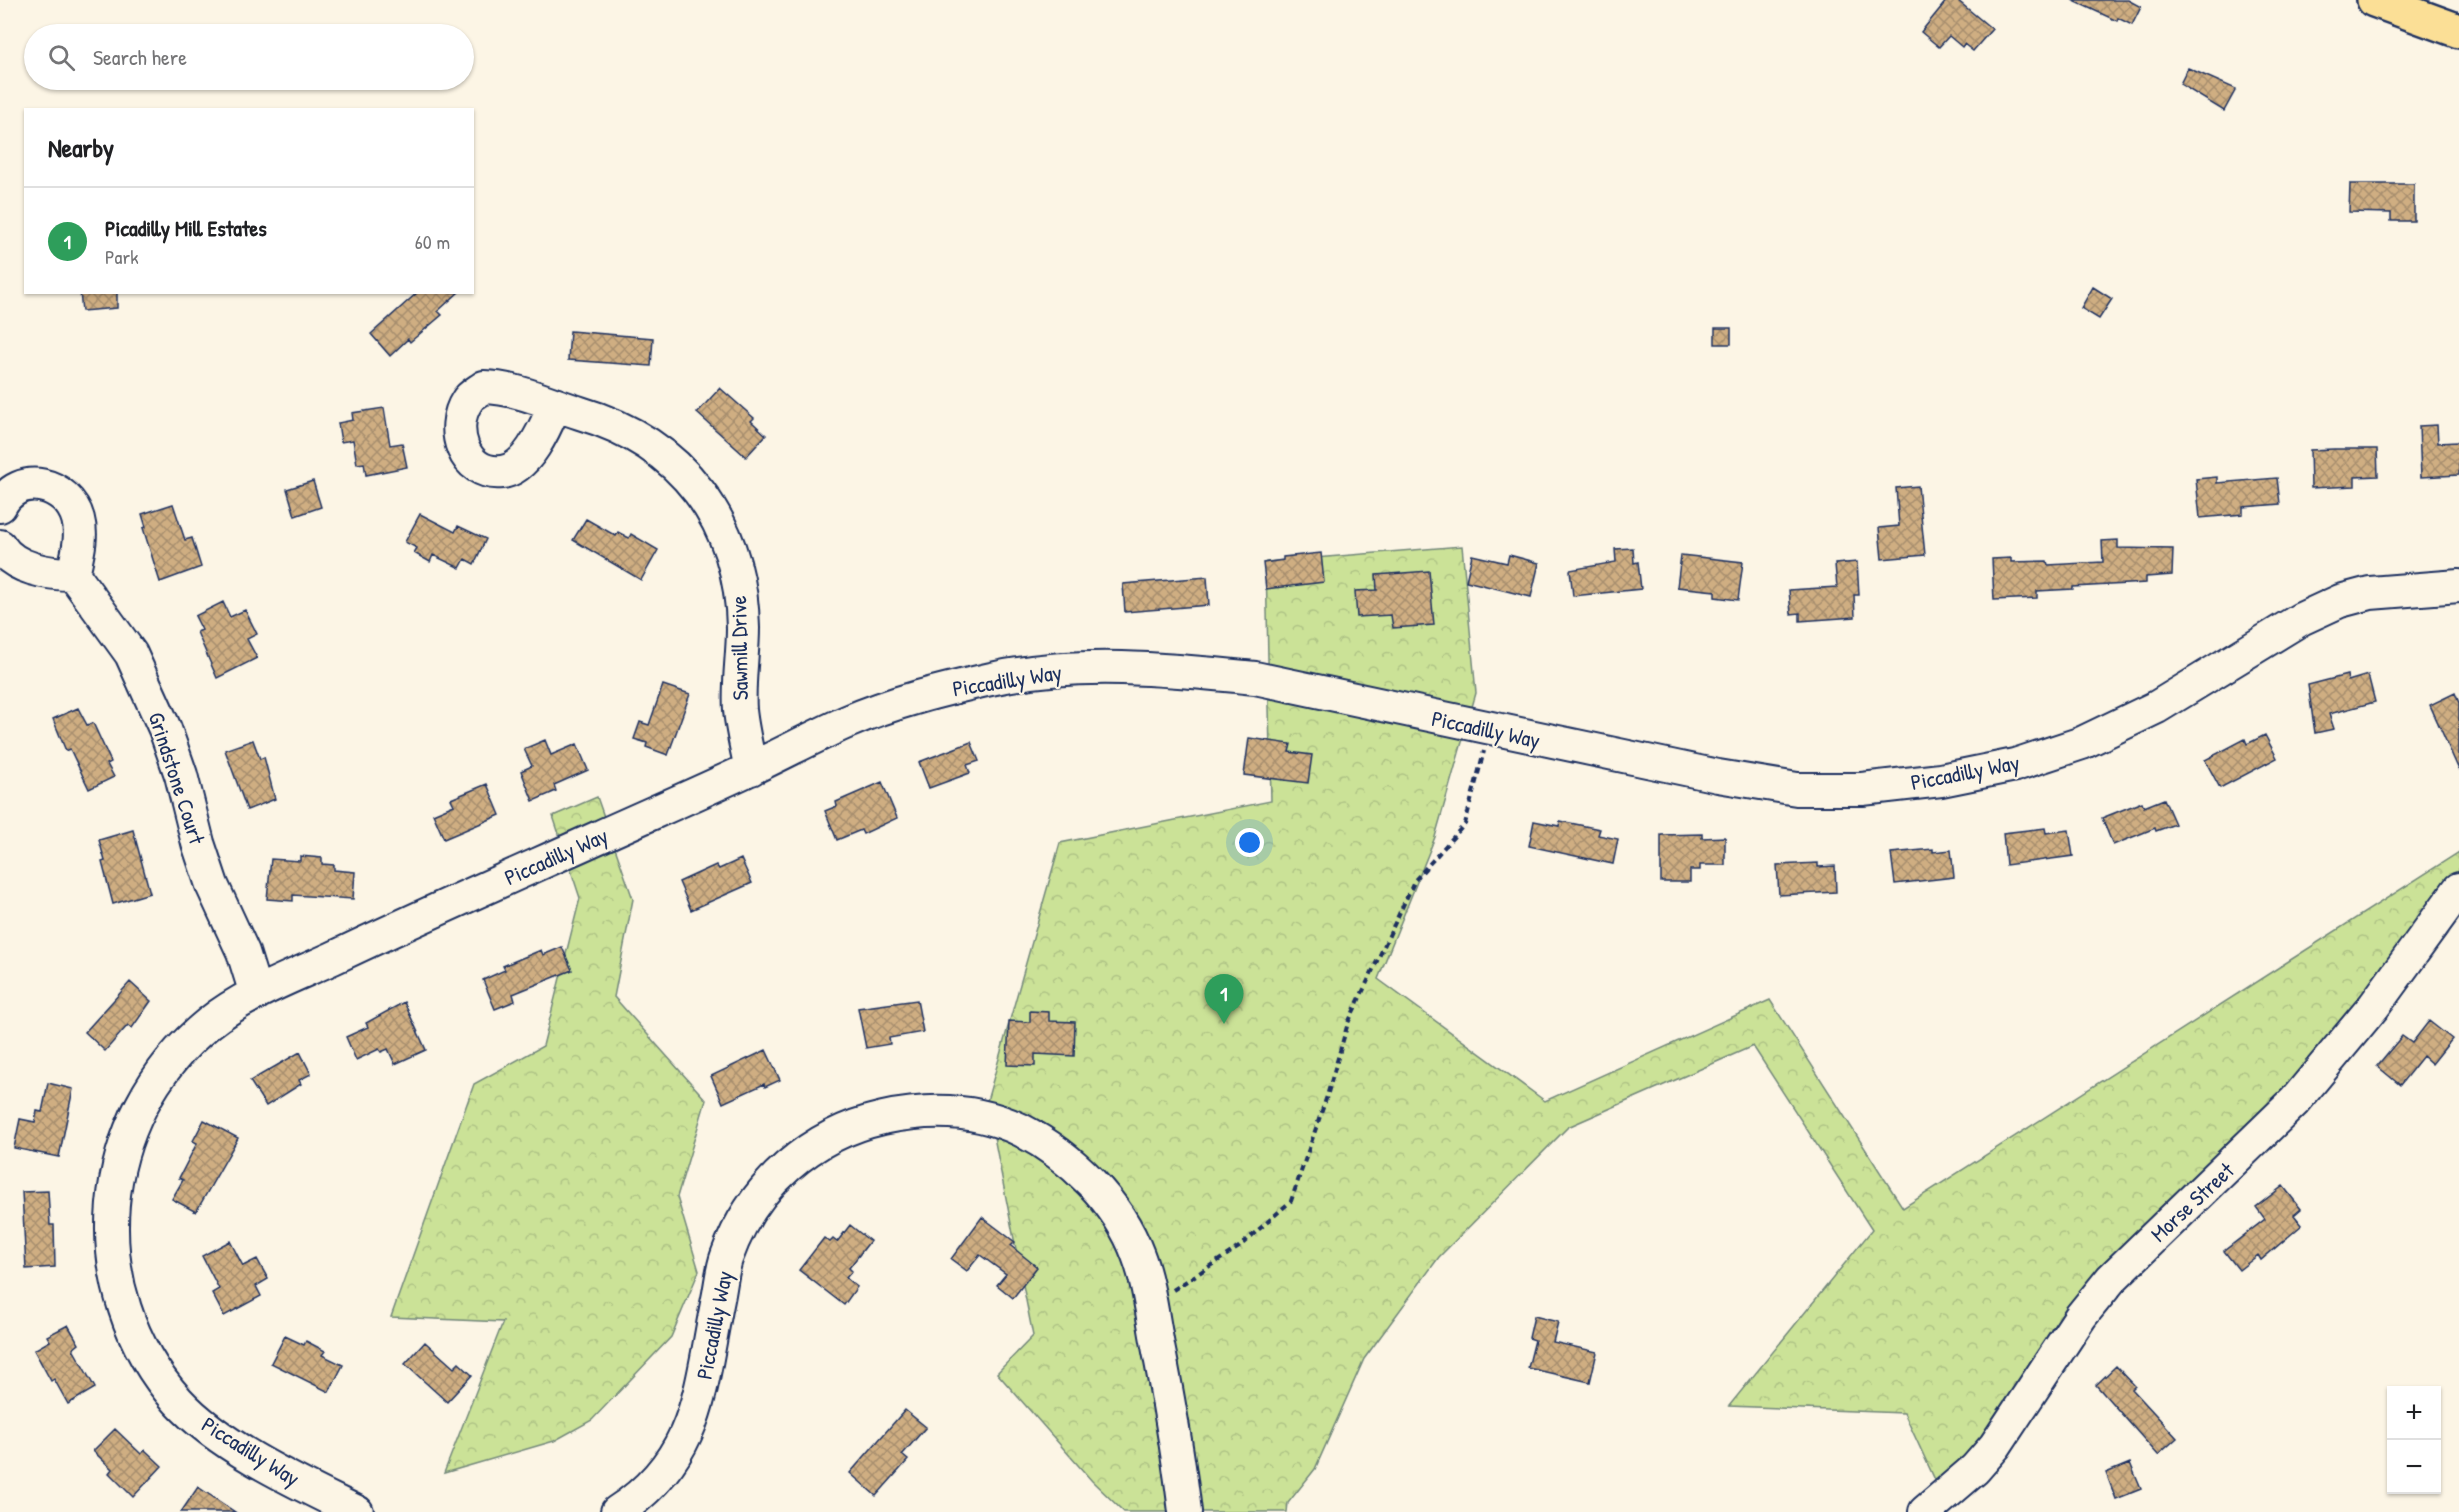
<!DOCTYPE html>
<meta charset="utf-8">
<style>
body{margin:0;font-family:"Patrick Hand",sans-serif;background:#f2f2f2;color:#202124}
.controls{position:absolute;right:18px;bottom:18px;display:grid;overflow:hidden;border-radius:0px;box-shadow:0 2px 4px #0004}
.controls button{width:54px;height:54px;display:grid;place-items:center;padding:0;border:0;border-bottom:2px solid #e0e0e0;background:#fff;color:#202124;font:30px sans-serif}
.you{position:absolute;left:1250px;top:843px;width:21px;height:21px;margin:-15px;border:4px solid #fff;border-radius:50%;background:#1a73e8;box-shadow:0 0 0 9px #1a73e833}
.badge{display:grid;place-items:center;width:39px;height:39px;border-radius:50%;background:#0f766e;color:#fff;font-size:20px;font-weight:700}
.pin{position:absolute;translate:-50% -50px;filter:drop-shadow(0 2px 3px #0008)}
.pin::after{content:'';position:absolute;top:32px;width:21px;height:18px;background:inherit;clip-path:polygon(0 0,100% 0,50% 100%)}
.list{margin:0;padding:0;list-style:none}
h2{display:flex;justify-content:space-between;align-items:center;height:78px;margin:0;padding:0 24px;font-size:26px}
h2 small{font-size:20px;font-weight:400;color:#757577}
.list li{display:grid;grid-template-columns:39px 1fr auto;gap:18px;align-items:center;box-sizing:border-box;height:108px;padding:0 24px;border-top:2px solid #e0e0e0}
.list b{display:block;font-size:22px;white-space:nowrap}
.list p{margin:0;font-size:20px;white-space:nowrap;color:#757577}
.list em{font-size:20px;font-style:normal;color:#757577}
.icon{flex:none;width:33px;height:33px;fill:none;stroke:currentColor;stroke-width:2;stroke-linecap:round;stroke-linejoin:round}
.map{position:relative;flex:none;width:2459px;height:1512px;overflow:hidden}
.search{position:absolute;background:#fff;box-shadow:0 2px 4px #0004;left:24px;top:24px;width:450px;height:66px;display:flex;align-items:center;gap:15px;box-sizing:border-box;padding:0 21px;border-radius:33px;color:#757577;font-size:22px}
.panel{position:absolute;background:#fff;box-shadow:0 2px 4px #0004;left:24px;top:108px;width:450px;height:186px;border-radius:0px}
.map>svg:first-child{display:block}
.forest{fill:url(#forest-crowns);stroke:#73887a;stroke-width:1.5}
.building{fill:url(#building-cross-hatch);stroke:#1b2f5e;stroke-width:1.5}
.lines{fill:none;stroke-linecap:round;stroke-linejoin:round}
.minor-casing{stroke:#1b2f5e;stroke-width:36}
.major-casing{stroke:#1b2f5e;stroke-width:38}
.path{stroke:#1b2f5e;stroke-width:4;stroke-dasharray:6 4.5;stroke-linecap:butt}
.minor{stroke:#fcf5e5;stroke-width:32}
.major{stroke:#fbdf96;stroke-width:33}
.labels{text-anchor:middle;stroke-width:4.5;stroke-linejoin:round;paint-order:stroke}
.street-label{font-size:22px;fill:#1b2f5e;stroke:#fcf5e5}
</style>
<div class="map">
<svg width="2459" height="1512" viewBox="0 0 2459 1512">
<defs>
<pattern id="forest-crowns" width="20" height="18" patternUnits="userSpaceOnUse" patternTransform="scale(1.5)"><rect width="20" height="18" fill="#cbe297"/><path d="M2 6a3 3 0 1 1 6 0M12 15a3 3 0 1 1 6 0" fill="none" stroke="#aec285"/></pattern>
<pattern id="building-cross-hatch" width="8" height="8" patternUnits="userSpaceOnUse" patternTransform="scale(1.5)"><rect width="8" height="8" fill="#cfae82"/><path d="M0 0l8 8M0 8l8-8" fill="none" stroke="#a78e6e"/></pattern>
</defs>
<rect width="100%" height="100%" fill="#fcf5e5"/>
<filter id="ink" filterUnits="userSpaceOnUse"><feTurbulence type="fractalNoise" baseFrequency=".0167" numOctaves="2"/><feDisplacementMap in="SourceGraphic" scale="12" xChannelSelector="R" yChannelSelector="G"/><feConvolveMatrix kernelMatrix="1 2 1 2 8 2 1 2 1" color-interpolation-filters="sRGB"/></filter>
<g filter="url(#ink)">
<path class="forest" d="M1462,546L1476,693L1435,837L1378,979L1545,1101L1770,1000L1903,1208L2459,852V890L2173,1219L1943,1497L1904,1413L1729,1406L1872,1230L1753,1046L1568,1127L1439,1257L1364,1359L1315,1469L1288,1503L1287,1512H1124L1092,1481L997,1373L1033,1336L987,1101L1060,843L1271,801L1266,562Z
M597,797L633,899L614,997L706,1100L677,1197L699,1271L671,1337L592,1420L554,1441L444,1473L503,1322L391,1317L474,1084L543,1046L580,898L553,816Z"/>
<path class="building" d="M1947,0H1957L1992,29L1973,51L1964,44L1962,47L1949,36L1939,47L1921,32Z
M2072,0H2128L2141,7L2132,25L2118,18L2117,21Z
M2188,68L2236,89L2224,111L2180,84Z
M2350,184H2414V221H2391V213L2349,212Z
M2093,287L2112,299L2099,319L2081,308Z
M80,292H117V308L82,311Z
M418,292H459L438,311L442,315L410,342L408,339L390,356L371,334Z
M1715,328H1731V344H1715Z
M570,331L653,338L651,366L568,360Z
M720,388L754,418L751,421L766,435L746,457L697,413Z
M384,408L390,445L402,443L407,467L366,475L364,463L357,464L353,440L341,442L338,423L353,420L352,413Z
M2437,425L2438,443L2457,442L2459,445V475L2421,477L2419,426Z
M2334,449H2377L2378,476L2355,477V486L2311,488L2310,450Z
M2217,477V483L2277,478L2280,504L2243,507V514L2200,518L2196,479Z
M313,481L321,507L295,516L287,489Z
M1918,486L1925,555L1882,559L1879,528L1899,526L1896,488Z
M173,504L185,540L192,538L201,567L160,582L143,528L146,527L142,514Z
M420,514L455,532L458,526L486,539L474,564L465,559L460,568L433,555L430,562L414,553L417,548L405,542Z
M586,519L616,536L618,532L629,538L631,534L658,550L641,580L573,540Z
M2118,540V548L2173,549L2172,575L2146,577V583L2073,587V589L2037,591V598L1994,600L1992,559L2011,558V562L2047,561L2048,565L2103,562L2102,541Z
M1633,548L1634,563L1638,562L1641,589L1573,596L1570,570L1616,562L1615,549Z
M1321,553L1324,582L1266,589L1263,563L1283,560V557Z
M1472,555L1507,563L1509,555L1539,563L1531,597L1466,581Z
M1681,555L1743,562L1738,600L1715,597V591L1677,587Z
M1857,562L1859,595H1854L1855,617L1800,621V613L1791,614L1789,590L1837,587L1835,564Z
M1429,571L1434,625L1393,628L1391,615L1357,617L1355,591L1377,590L1376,575Z
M1207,577L1209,605L1125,612L1123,584Z
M223,602L230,617L245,610L257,634L247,639L257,658L217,678L197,632L202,630L195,616Z
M2347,675L2348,681L2368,675L2375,702L2329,714L2334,729L2315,733L2308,685Z
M663,685L690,694L668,755L646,747L647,743L634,739L640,722L649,725Z
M2455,693L2459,703V770L2430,705Z
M78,708L87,725L93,723L111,762L107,764L114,777L89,789L70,749L66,751L53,719Z
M2265,735L2277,758L2220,788L2205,760L2245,739L2247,744Z
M1249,738L1291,744L1289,752L1312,755L1308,783L1244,775Z
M253,740L260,759L264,757L275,799L247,810L225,750Z
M545,740L551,755L577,744L588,770L554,785L556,791L533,801L521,771L532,766L524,749Z
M971,742L979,761L967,765L970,773L929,788L919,762Z
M882,782L897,818L863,834L861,830L837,840L825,811L837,806L836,802Z
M487,784L500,815L444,839L433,814L454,805L451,799Z
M2164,799L2175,824L2156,831L2155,828L2113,845L2102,818L2142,802L2144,807Z
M1534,821L1559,826L1560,821L1600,829L1598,835L1618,839L1613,864L1529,846Z
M2045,828L2046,833L2069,830L2073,856L2006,865L2003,833Z
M133,830L150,893L113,904L102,862L105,861L99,840Z
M1702,834V838L1725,837V865H1700V870H1690V882H1661V835Z
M1933,849V852L1951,850L1954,877L1895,884L1891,853Z
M300,856L322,858V864L334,865V870L355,872L353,899L293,895V901L267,899L271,859L300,861Z
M741,859L752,883L691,910L679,882L716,865L719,869Z
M1818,863V867L1835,866L1836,892L1779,895L1777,865Z
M562,947L572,970L513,994L515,1001L495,1009L483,980L505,970L503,966L541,950L543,955Z
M130,982L151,1001L132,1028L128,1025L105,1051L85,1032Z
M917,1000L923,1032L889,1038L890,1044L866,1048L858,1008Z
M404,1002L426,1050L395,1064L388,1049L381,1052L379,1049L356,1060L346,1037L368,1027L366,1023Z
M1030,1011L1049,1012V1021L1075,1022L1074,1056L1035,1054V1066L1007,1065L1009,1021L1030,1022Z
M2429,1021L2452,1039L2432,1064L2423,1056L2400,1085L2377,1066L2402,1036L2412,1043Z
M766,1050L780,1080L765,1087L764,1084L723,1103L711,1076Z
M300,1052L311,1074L299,1080L301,1084L266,1106L250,1081Z
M48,1083L73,1089L59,1157L14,1148L20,1119L35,1122L37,1111L42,1112Z
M204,1120L238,1138L196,1212L172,1199L183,1180L179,1178L197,1143L193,1141Z
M2283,1186L2301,1209L2294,1215L2302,1225L2261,1260L2258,1255L2239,1270L2224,1251L2265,1219L2256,1207Z
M48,1191L50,1225H54L55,1267L26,1269L22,1192Z
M982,1217L1015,1242L1011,1246L1037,1267L1013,1298L997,1285L1006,1274L980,1255L967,1271L951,1259Z
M850,1225L870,1241L849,1268L852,1271L846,1278L857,1287L844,1305L799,1270L824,1238L830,1242L833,1239L837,1242Z
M230,1241L243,1266L257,1259L268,1279L256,1286L261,1296L224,1316L212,1293L219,1289L202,1256Z
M1534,1316L1558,1322L1553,1342L1597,1352L1590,1382L1528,1368L1535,1340L1529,1338Z
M68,1325L79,1344L73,1349L95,1388L68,1404L54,1379L51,1381L34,1350L50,1341L47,1336Z
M285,1336L304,1345L306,1341L325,1351L322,1355L343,1365L329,1392L271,1363Z
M425,1342L454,1368L459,1363L472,1375L447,1402L405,1364Z
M2116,1366L2135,1386L2132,1389L2177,1438L2158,1455L2096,1385Z
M905,1410L926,1427L902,1455L908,1460L876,1496L850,1473Z
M115,1429L141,1454L145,1450L162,1466L133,1497L109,1473L112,1469L93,1451Z
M2130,1463L2141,1489L2116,1499L2106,1473Z
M198,1487L235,1512H181Z"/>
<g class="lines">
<g class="minor-casing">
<path id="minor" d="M555,405C546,426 528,469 502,472C463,476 449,428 467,401C470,395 479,391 484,387C518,388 548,403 580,413C682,443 741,521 743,628C743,655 738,683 740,710C742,730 747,750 751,769
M0,506C19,470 68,483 78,519C83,537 77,556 73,574
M0,546C14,569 49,574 73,574
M73,574L131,654L165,729L181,775L198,843L212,885L243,952L256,994
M357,1512C300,1484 221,1448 178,1401C79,1290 93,1117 209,1023C245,994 292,977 333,958C421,916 510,877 599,837C650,814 701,792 752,768C784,753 815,736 847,722C893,702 942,690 991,679C1076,660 1168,669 1255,678L1718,776L1797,789H1862L1941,780L2015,765L2082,743L2157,707L2301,619L2340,601L2370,593L2459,586
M617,1512C701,1457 700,1386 718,1299C721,1285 722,1269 727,1256C752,1186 811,1134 883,1118C929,1108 978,1109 1021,1130C1071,1156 1118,1201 1138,1255C1150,1286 1153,1323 1160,1356C1170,1408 1179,1459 1185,1512
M1925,1512L1975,1469L1995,1446L2081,1316L2111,1279L2295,1101L2374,1006L2459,889"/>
</g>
<g class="major-casing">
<path id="major" d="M2374,0L2459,31"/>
</g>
<path class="path" d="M1173,1290L1239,1247L1291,1201L1327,1096L1348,1023L1415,880L1465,824L1484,751"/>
<use href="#minor" class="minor"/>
<use href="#major" class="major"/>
</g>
</g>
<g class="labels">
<g class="street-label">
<text transform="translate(739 648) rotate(-91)" y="8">Sawmill Drive</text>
<text transform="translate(1007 680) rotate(-9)" y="8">Piccadilly Way</text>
<text transform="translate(1486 729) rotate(12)" y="8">Piccadilly Way</text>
<text transform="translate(1965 772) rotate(-11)" y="8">Piccadilly Way</text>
<text transform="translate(177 778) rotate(72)" y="8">Grindstone Court</text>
<text transform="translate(556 856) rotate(-24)" y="8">Piccadilly Way</text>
<text transform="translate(2192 1202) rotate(-43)" y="8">Morse Street</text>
<text transform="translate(714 1325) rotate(-79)" y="8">Piccadilly Way</text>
<text transform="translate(251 1451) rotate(32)" y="8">Piccadilly Way</text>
</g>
</g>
</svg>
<div class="controls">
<button>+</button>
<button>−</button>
</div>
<div class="you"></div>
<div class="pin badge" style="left:1224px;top:1024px;background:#2e9e5b">1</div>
<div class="search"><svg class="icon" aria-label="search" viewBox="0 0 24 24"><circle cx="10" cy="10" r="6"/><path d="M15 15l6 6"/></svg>Search here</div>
<section class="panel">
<h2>Nearby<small></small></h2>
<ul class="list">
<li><span class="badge" style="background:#2e9e5b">1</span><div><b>Picadilly Mill Estates</b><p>Park</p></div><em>60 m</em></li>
</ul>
</section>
</div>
